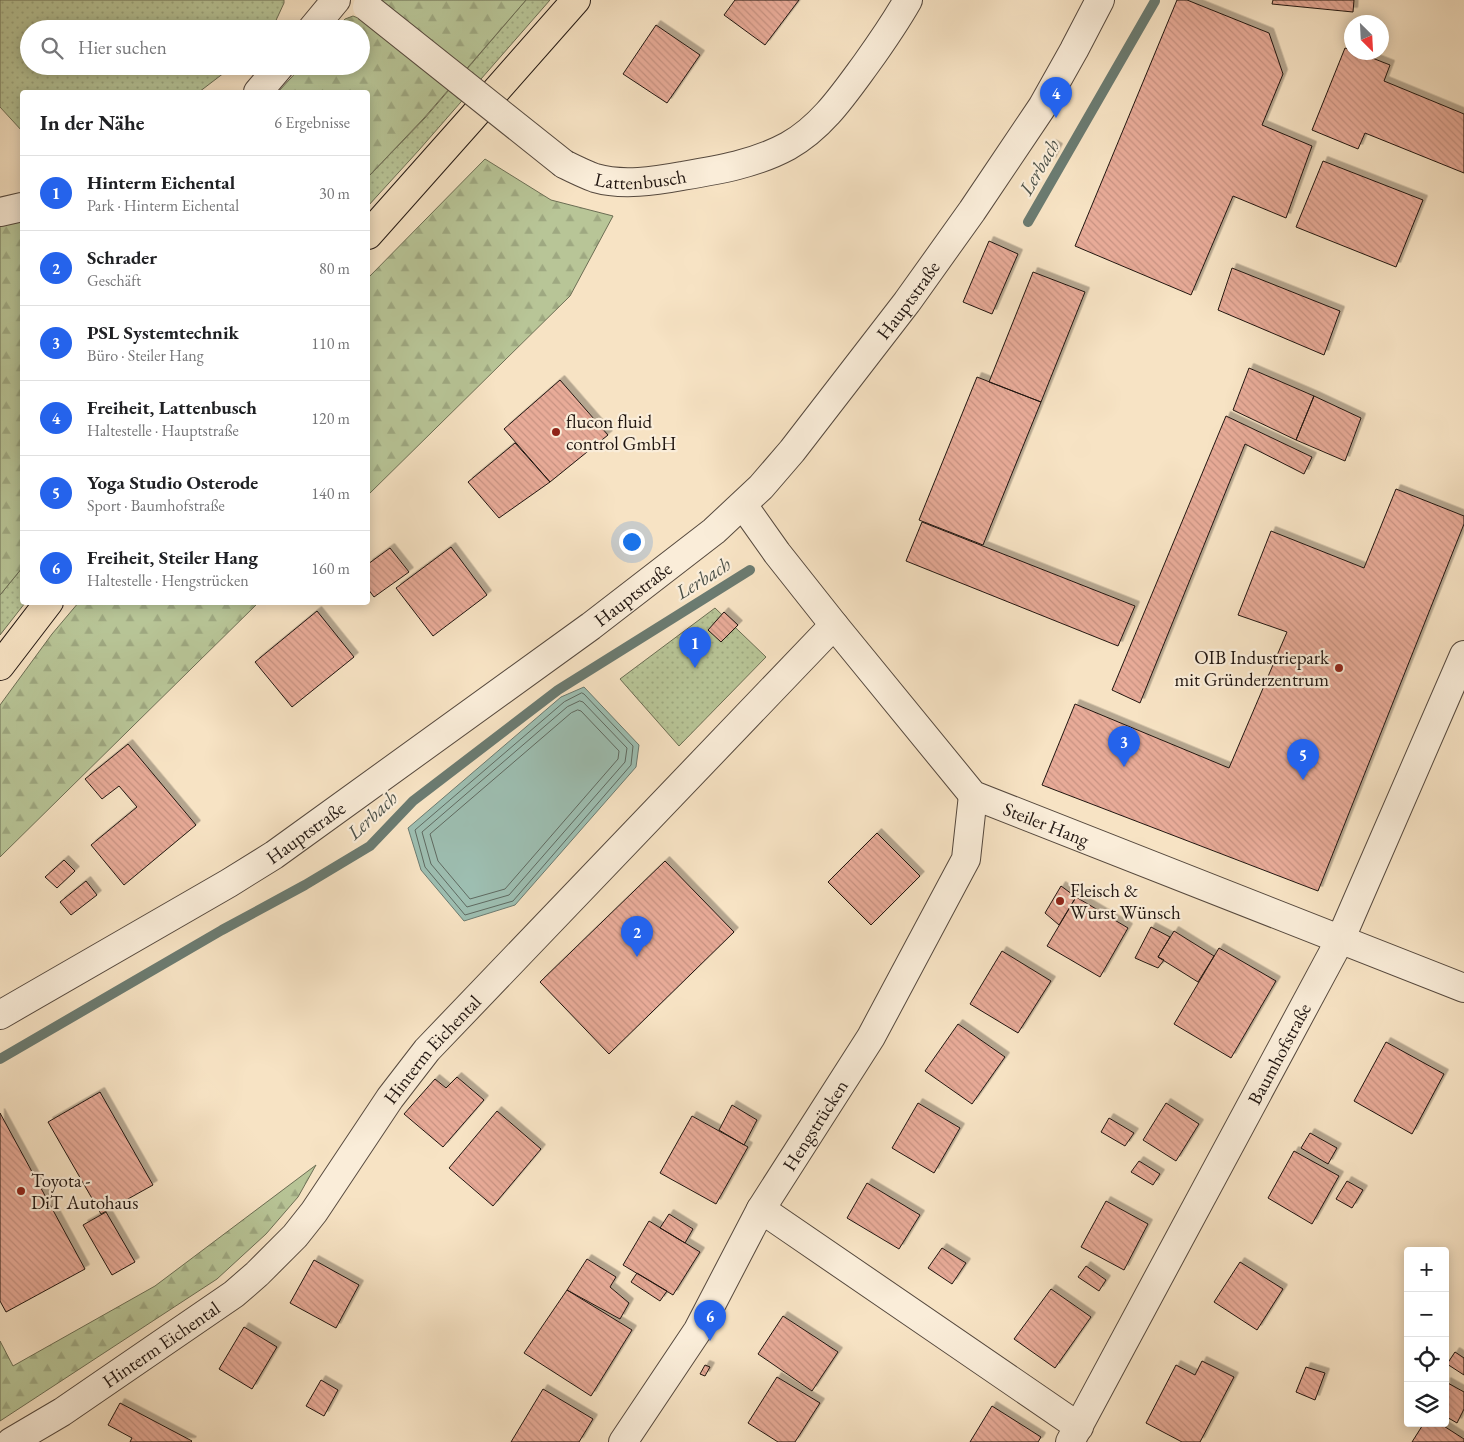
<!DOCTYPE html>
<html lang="de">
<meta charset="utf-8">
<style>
body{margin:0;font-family:"EB Garamond",serif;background:#f6f6f6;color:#202124}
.controls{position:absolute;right:15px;bottom:15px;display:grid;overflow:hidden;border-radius:5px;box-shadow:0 2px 12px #0003}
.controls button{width:45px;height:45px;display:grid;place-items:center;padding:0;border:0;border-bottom:1px solid #e0e0e0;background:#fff;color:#202124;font:25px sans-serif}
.compass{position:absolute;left:1344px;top:15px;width:45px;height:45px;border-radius:50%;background:#fff;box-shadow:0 2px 12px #0003;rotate:156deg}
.you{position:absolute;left:631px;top:541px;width:18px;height:18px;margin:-12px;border:4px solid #fff;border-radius:50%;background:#1a73e8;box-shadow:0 0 0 8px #1a73e833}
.badge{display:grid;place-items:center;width:32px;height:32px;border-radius:50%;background:#2563eb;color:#fff;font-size:16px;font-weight:700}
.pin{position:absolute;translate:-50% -41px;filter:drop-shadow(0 1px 2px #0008)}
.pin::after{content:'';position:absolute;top:26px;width:18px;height:15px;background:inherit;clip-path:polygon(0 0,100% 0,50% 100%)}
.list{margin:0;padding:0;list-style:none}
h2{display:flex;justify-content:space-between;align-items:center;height:65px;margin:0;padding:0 20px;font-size:21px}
h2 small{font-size:16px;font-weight:400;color:#757577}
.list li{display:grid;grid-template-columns:32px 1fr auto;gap:15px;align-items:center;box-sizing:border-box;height:75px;padding:0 20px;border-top:1px solid #e0e0e0}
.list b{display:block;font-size:19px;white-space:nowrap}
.list p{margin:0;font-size:16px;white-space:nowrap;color:#757577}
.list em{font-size:16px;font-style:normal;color:#757577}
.icon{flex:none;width:28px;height:28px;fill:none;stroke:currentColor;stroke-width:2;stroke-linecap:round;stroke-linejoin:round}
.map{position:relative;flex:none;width:1464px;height:1442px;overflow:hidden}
.search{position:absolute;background:#fff;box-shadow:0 2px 12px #0003;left:20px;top:20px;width:350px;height:55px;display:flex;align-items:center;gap:12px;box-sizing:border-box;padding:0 18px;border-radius:28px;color:#757577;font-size:19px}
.panel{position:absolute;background:#fff;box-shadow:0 2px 12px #0003;left:20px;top:90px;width:350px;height:515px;border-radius:5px}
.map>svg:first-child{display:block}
.grass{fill:url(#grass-dots);stroke:#6c6e54}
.forest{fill:url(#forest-firs);stroke:#6c6e54}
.water{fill:#9dbeb1;stroke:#6b7b71}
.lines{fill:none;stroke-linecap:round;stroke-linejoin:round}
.shore{stroke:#5f6a61;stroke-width:1}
.stream{stroke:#6b7b71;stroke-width:10}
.building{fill:url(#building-back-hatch);stroke:#211611;filter:url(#shadow)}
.minor-casing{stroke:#56493e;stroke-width:30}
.major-casing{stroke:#211611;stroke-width:30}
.minor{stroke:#faedd9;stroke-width:28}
.major{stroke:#f7e3c4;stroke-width:28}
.minor-bridge-casing{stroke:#56493e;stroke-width:30;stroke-linecap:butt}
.minor-bridge{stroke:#faedd9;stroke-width:28}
.poi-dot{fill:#8f2418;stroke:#faedd9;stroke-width:2}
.labels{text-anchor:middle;stroke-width:4.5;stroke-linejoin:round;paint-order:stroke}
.street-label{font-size:19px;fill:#211611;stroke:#faedd9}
.poi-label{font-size:19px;fill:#211611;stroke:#faedd9;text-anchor:start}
.water-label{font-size:20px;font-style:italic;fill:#4c5149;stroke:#faedd9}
</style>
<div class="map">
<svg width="1464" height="1442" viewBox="0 0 1464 1442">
<defs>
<pattern id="grass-dots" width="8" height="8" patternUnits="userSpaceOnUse" patternTransform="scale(1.25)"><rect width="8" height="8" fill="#b8c597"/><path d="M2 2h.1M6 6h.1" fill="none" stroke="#9ea881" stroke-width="1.8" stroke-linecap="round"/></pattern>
<pattern id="forest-firs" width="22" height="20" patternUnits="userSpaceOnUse" patternTransform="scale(1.25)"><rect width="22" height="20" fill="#b8c597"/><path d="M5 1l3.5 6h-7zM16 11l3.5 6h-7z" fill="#9ea881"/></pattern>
<pattern id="building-back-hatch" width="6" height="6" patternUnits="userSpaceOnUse" patternTransform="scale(1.25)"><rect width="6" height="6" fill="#e8ab98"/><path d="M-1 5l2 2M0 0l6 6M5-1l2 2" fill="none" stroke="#c79282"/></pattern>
<filter id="shadow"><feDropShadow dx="4.5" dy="-4.5" stdDeviation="0" flood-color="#0004"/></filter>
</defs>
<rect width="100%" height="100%" fill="#f7e3c4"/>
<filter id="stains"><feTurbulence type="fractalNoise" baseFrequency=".004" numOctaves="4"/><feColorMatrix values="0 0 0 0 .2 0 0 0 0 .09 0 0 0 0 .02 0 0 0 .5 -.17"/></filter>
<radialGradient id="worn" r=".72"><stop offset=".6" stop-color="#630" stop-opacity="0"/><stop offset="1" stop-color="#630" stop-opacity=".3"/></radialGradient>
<path class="grass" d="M0,0H284V3L272,29H29V66H233L199,92H22V131L0,107Z
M526,0H550L419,150L368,206V177L425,118Z
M22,568V602L25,603L0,635V595Z
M715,608L766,657L679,746L620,679Z"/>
<path class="forest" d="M373,0H526L424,118L368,177V92H278L302,66H361V29H336L345,19L353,16L358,18Z
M485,159L551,200L613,216L570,296L368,495V278Z
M0,210L22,211V568L0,595Z
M79,602L258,603L0,857V705L52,634Z
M316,1165L298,1197L266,1234L217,1279L0,1421V1341L13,1366L155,1286Z"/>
<path class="water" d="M584,687L639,745L636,767L515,905L464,921L421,870L408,828L561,697Z"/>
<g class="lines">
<path class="shore" d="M582,693L584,694L633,746L631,765L513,901L465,915L425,867L415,830L564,702Z
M580,701L583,702L627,748L625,762L509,895L467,907L431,864L422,832L567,707Z
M578,710L581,711L619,751L618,759L505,889L470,899L438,861L430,834L571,713Z"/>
<path class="stream" d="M1028,222L1155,1
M0,1059L222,930L305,885L370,846L413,801L558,690L750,570"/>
</g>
<path class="building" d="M735,0H799L765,45L724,15Z
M1177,0H1187L1269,33L1283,74L1262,125L1312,146L1286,218L1233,196L1191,295L1075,246Z
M1273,0H1354L1353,12L1272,4Z
M656,25L700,55L667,103L623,74Z
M1345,48L1352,50V52H1357L1390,65L1384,81L1464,114V173L1365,133L1358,149L1312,130Z
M1051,144L1058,148L1051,162L1043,158Z
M1323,161L1423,200L1396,267L1296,227Z
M989,241L1018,254L992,314L963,302Z
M1232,268L1340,311L1324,355L1218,310Z
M1033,272L1085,292L1041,402L989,382Z
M1249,368L1314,396L1296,440L1233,410Z
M977,377L1041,402L983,545L919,520Z
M560,380L608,435L550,482L504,429Z
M1314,396L1361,418L1345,461L1296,440Z
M1226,416L1312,457L1304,474L1245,444L1140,703L1112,690Z
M515,443L550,482L499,518L468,482Z
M1396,489L1464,516V524L1318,891L1042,785L1075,704L1229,768L1287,632L1238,615L1271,531L1364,568Z
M922,522L1135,606L1118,646L906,561Z
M451,547L487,595L433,636L396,588Z
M390,548L409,572L374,597L368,589V564Z
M317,611L354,657L292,707L255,662Z
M724,612L738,625L721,642L708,630Z
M128,744L196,825L124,885L91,845L137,807L119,786L102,799L85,779Z
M877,833L920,876L871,925L828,882Z
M64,860L75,871L57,888L45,877Z
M665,861L734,932L609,1054L540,982Z
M86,881L97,895L71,915L60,902Z
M1061,886L1076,897L1059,925L1045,913Z
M1076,897L1128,928L1100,977L1047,946Z
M1151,927L1170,937L1158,957L1164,960L1158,968L1135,958Z
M1174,931L1214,956L1198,982L1158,957Z
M1219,948L1276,981L1231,1058L1174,1024Z
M1002,951L1051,981L1018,1033L970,1004Z
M958,1024L1005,1057L972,1104L925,1071Z
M1386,1042L1444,1074L1412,1134L1354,1101Z
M457,1077L484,1100L443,1147L404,1114L435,1079L446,1088Z
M100,1092L153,1185L101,1214L48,1122Z
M918,1103L960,1128L934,1173L892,1148Z
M1166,1103L1199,1124L1176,1161L1143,1140Z
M732,1105L757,1120L744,1145L719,1130Z
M497,1111L541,1149L493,1206L449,1168Z
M0,1113L85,1269L6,1312L0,1301Z
M692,1116L748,1147L716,1204L660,1173Z
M1109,1118L1134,1133L1125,1146L1101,1132Z
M1310,1133L1337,1148L1328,1164L1301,1148Z
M1294,1151L1339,1176L1312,1224L1268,1198Z
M1139,1161L1160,1174L1153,1185L1131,1172Z
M1347,1181L1363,1190L1352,1208L1336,1199Z
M867,1183L920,1215L899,1249L847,1218Z
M1106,1201L1148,1224L1124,1270L1081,1247Z
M106,1212L135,1262L112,1275L83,1225Z
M669,1214L693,1229L685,1243L660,1228Z
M649,1221L700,1252L673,1295L623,1265Z
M942,1248L966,1263L952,1284L928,1268Z
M587,1259L616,1277L610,1287L629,1303L620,1319L567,1290Z
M314,1260L359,1285L336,1328L290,1303Z
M1240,1262L1283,1289L1257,1330L1214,1302Z
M1086,1266L1106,1280L1099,1291L1078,1277Z
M637,1273L667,1291L660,1301L631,1282Z
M1051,1289L1091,1317L1055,1368L1014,1339Z
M567,1290L632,1330L591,1396L524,1353Z
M783,1316L838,1352L812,1391L758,1354Z
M244,1327L277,1347L252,1389L219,1369Z
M1455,1352L1464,1358V1375L1447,1364Z
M1202,1361L1234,1377L1200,1442H1182L1146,1423L1176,1365L1195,1375Z
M705,1365L710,1367L705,1376L700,1374Z
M1306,1367L1325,1373L1315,1400L1296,1392Z
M777,1377L820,1403L795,1442H778L748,1423Z
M321,1380L338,1390L324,1416L306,1406Z
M1446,1382L1464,1392V1409L1457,1423L1445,1416Z
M543,1389L593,1419L579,1442H511Z
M120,1403L192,1441L191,1442H130L132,1438L108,1425Z
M992,1406L1041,1437L1038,1442H970Z
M1424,1423H1439L1464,1439V1442H1412Z"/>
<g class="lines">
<g class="minor-casing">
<g id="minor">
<path d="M312,29L336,0"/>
<path d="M258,92L280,66"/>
<path id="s1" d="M564,164C574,169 584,174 595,178C622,186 655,181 682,176C718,170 755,164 788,146C822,127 844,94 866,64C881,43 895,23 908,0"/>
<path d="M0,212L22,207"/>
<path id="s2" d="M743,505L777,553L834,625L973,795L1464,988"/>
<path id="s3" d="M0,1015L229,883L274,855L591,626L714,531L761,487L792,451L907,302L972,211L1042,107L1074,50L1100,0"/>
<path d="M761,1209L1079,1427"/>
<path id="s4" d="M11,1442L62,1412L234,1294L257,1274L295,1236L314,1212L390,1098L427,1050L834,625"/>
<path id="s5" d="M623,1442L698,1330L761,1209L871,1037L966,859L973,795"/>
<path id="s6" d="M1070,1442L1341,938L1464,655"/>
</g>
</g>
<g class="major-casing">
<path id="major" d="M368,235L472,118L576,0
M0,666L49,602"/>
</g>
<use href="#minor" class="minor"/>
<use href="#major" class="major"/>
<g class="minor-bridge-casing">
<path id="minor-bridge" d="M367,7L564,164"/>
</g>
<use href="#minor-bridge" class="minor-bridge"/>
</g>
<g class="poi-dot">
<circle cx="556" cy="432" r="5"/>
<circle cx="1339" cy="668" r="5"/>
<circle cx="1060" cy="901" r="5"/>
<circle cx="21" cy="1191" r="5"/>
</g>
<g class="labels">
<g class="street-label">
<text dy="7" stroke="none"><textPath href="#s1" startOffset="80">Lattenbusch</textPath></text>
<text dy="7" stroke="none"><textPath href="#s3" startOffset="1166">Hauptstraße</textPath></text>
<text dy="7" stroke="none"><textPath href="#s3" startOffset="761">Hauptstraße</textPath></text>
<text dy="7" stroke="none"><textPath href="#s2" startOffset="449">Steiler Hang</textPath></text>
<text dy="7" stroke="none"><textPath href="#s3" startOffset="356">Hauptstraße</textPath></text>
<text dy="7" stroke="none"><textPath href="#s4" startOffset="584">Hinterm Eichental</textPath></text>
<text dy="7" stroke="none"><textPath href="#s6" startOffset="441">Baumhofstraße</textPath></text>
<text dy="7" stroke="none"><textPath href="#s5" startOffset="371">Hengstrücken</textPath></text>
<text dy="7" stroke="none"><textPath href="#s4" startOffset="179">Hinterm Eichental</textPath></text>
</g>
<g class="poi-label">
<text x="566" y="428">flucon fluid<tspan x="566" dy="22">control GmbH</tspan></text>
<text x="1329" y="664" text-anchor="end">OIB Industriepark<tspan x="1329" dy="22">mit Gründerzentrum</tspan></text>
<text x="1070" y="897">Fleisch &amp;<tspan x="1070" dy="22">Wurst Wünsch</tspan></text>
<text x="31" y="1187">Toyota -<tspan x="31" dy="22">DiT Autohaus</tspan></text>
</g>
<g class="water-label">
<text transform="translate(1039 167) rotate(-60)" y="7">Lerbach</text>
<text transform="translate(703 578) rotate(-32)" y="7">Lerbach</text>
<text transform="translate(372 815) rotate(-43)" y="7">Lerbach</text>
</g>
</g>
<rect width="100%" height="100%" filter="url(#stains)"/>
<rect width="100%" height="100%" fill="url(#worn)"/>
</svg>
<div class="controls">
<button>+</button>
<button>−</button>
<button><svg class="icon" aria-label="locate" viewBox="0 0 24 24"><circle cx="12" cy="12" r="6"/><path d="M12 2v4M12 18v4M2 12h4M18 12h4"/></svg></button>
<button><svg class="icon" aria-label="layers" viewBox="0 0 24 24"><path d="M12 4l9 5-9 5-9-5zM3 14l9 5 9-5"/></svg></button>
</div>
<svg class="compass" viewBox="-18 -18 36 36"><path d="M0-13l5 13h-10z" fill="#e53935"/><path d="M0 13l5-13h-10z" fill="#757577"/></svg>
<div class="you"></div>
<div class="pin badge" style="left:695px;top:668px">1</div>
<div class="pin badge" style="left:637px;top:957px">2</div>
<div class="pin badge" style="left:1124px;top:767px">3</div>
<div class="pin badge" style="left:1056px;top:118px">4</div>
<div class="pin badge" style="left:1303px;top:780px">5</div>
<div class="pin badge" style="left:710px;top:1341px">6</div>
<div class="search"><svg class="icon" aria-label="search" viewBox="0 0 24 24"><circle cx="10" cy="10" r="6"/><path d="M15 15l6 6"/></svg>Hier suchen</div>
<section class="panel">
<h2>In der Nähe<small>6 Ergebnisse</small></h2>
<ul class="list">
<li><span class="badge">1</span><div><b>Hinterm Eichental</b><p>Park · Hinterm Eichental</p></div><em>30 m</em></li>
<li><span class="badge">2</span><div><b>Schrader</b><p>Geschäft</p></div><em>80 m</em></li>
<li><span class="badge">3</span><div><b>PSL Systemtechnik</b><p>Büro · Steiler Hang</p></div><em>110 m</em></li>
<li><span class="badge">4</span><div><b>Freiheit, Lattenbusch</b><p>Haltestelle · Hauptstraße</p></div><em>120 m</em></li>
<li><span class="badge">5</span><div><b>Yoga Studio Osterode</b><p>Sport · Baumhofstraße</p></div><em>140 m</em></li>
<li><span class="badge">6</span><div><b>Freiheit, Steiler Hang</b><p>Haltestelle · Hengstrücken</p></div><em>160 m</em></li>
</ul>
</section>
</div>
